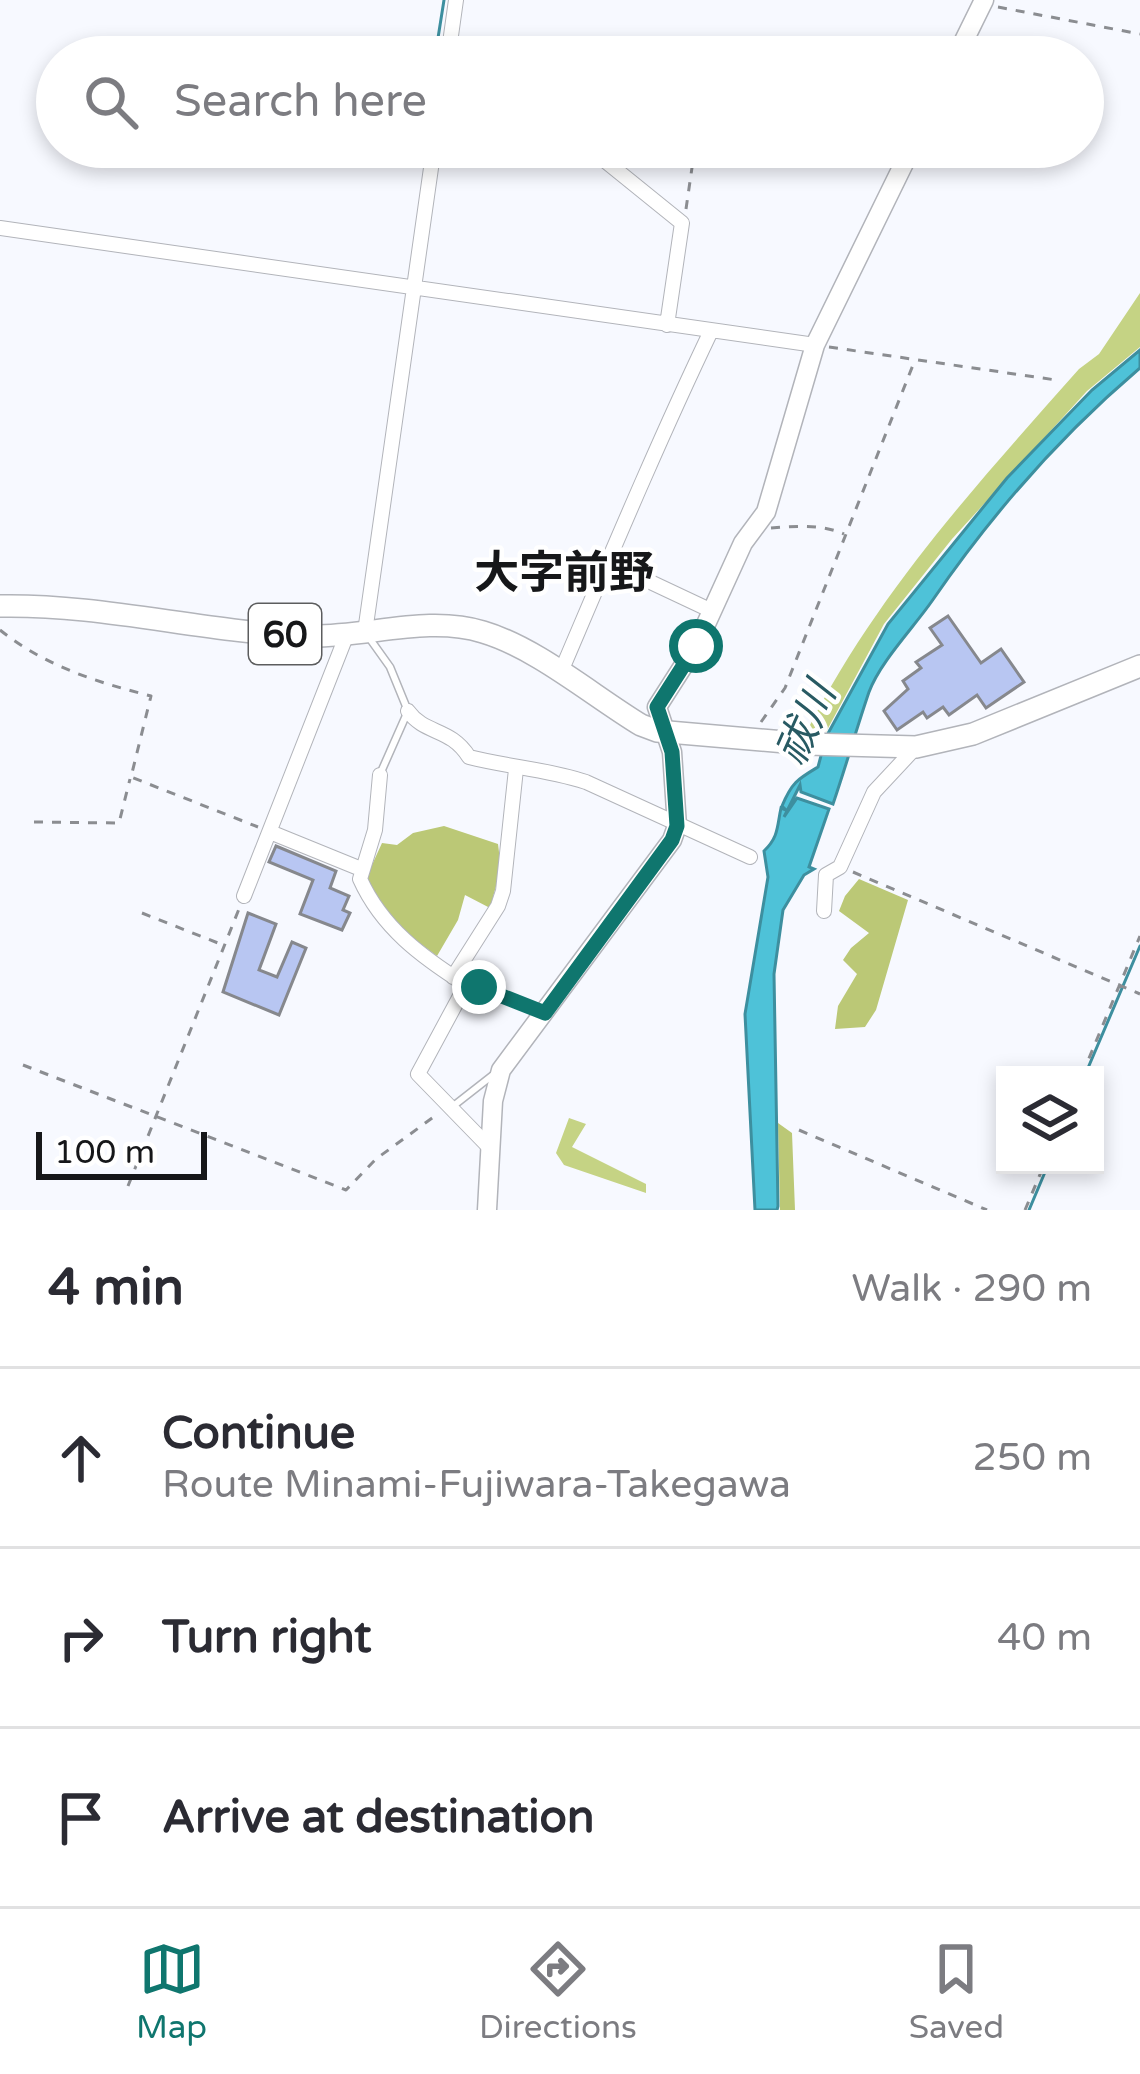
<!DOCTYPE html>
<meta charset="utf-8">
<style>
body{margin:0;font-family:"Varela Round","Noto Sans JP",sans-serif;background:#f7f7f7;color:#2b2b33}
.controls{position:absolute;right:36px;bottom:36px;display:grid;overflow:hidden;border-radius:0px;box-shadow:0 6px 18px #0003}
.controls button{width:108px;height:108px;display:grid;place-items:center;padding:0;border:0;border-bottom:3px solid #e1e1e2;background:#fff;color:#2b2b33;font:60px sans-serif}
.scale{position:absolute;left:36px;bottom:30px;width:171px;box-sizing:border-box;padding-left:12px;border:6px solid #161719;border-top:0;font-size:33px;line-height:42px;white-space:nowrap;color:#161719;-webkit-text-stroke:9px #fff;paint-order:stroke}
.stop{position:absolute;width:36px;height:36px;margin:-27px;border:9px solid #0f766e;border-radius:50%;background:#fff}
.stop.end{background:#0f766e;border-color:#fff;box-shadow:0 3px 12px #0008}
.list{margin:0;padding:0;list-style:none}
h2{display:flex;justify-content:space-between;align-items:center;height:156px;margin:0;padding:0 48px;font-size:51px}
h2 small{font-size:39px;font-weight:400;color:#7c7c81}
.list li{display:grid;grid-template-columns:78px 1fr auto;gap:36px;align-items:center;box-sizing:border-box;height:180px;padding:0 48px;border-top:3px solid #e1e1e2}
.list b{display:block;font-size:45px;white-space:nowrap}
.list p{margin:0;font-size:39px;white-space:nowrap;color:#7c7c81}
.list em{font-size:39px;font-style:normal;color:#7c7c81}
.icon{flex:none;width:66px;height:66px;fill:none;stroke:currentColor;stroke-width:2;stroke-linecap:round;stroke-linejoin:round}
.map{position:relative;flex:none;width:1140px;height:1210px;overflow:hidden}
.search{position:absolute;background:#fff;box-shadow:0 6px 18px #0003;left:36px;right:36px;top:36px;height:132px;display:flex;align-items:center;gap:30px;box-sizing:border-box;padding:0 42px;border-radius:66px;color:#7c7c81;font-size:45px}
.sheet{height:696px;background:#fff}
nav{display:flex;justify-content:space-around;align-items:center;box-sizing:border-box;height:168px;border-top:3px solid #e1e1e2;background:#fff;font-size:33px;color:#7c7c81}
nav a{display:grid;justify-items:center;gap:6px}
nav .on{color:#0f766e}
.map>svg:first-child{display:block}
.green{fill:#c5d384}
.forest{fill:#bbc876}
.water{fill:#4ec2d8;stroke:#3d8f9f;stroke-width:3}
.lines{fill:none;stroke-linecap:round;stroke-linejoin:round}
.stream{stroke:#3d8f9f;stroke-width:3}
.building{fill:#b8c6f2;stroke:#86888d;stroke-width:3}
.service-casing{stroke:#b2b4ba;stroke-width:9}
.minor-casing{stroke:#b2b4ba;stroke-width:16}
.secondary-casing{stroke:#b2b4ba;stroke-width:21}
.primary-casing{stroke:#b2b4ba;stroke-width:24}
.path{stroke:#8b8d91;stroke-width:3;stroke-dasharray:9 9;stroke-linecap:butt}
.service{stroke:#fff;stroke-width:6}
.minor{stroke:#fff;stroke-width:14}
.secondary{stroke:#fff;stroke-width:18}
.primary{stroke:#fff;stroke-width:21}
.route{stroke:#0f766e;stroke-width:15}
.labels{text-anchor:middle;stroke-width:9;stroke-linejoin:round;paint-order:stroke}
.shield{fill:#fff;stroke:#5c5d5e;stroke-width:3}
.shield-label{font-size:36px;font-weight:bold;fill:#161719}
.water-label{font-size:42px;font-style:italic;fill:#285a63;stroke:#fff}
.quarter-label{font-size:45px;font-weight:bold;fill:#161719;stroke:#fff}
</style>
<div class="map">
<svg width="1140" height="1210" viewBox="0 0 1140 1210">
<rect width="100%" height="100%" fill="#f7f9ff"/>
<path class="green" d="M1140,293V347L1087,391L952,539L884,624L826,732L807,731C876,594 978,483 1079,369L1099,354Z
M569,1118L586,1124L572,1147L646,1184V1193L564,1165L556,1153Z"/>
<path class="forest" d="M444,826L498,844L501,868L490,908L465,895L458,920L437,956L391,922L366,878L382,843L397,845L413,833Z
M859,879L908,900L876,1010L865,1027L835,1029L838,1006L857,974L843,960L851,948L869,933L839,911L845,896Z
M778,1123L792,1133L795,1210H780Z"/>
<path class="water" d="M1140,350V368C1060,436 991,515 932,601C914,627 880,662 869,692C857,727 846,766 833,804L801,792L800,785L784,817L797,798L829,809L809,867L814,869L804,875L783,910L774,974L778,1206L777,1210H755L745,1014L768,877L764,851C779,837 777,826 781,808L786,810L782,806C792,782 798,779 818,767L826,737L888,624L1007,478L1092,390Z"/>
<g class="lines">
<path class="stream" d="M435,57L444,0
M1085,1075L1140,946
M1029,1210L1048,1165"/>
</g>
<path class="building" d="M948,616L981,663L1001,649L1024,682L986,708L977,695L949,715L943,707L927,718L923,712L897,730L884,711L908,689L903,681L921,668L916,662L942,645L930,628Z
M276,846L336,871L330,888L349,896L343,910L350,913L342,930L300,914L313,880L269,862Z
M248,913L276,924L259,970L277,977L292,942L306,948L279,1015L223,992Z"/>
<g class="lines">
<g class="service-casing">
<path id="service" d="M370,639L390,667L408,711L381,772
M470,986L542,1012
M452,1107L498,1071"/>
</g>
<g class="minor-casing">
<path id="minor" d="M448,57L456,0
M588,147L682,223L667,325
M0,228L815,345
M610,563L712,611
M365,632L434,147
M560,674C609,559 657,444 711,331
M408,711C425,735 450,727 469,757C508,767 547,769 586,782L750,857
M380,775L375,830L360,879C382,928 422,957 466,985L418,1074L490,1148
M270,832L361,869
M244,896L347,634
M824,911L826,875L840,867L874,792L916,747
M453,977L498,906L503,891L516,769"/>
</g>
<g class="secondary-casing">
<path id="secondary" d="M956,57L984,0
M487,1210L493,1101L501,1070L672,840L677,826L672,752L657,707L696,646L743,543L766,512L815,345L912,147"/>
</g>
<g class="primary-casing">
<path id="primary" d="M0,606C105,604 206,633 310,636C367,637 428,615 483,632C537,648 593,696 641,725L657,731L808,744L916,747L973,734L1140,666"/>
</g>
<path class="path" d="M998,7L1140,34
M541,57L551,45L576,57
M686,209L695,147
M829,347L1056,380
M771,528C796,526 821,524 844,534
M0,630C45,666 96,682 151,696L131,777L258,827
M761,722L785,688L915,360
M34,822L119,823L130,779
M853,872L1140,994
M142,913L223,945
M23,1065L346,1190L376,1159L439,1113
M1082,1075L1140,936
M799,1130L987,1210
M128,1186L239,909
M1025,1210L1044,1165"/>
<use href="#service" class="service"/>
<use href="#minor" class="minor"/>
<use href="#secondary" class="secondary"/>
<use href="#primary" class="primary"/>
</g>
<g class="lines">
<path class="route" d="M479,987L545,1013L672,840L677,826L672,752L657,707L696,646"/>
</g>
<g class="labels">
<rect class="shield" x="249" y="604" width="72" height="60" rx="9"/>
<g class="shield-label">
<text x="285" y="647">60</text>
</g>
<g class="water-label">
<text transform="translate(805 723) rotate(-66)" y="15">祓川</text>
</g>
<g class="quarter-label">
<text x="564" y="588">大字前野</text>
</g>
</g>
</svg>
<div class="controls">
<button><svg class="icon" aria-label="layers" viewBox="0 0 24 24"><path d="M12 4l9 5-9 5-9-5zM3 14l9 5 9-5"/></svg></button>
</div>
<div class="scale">100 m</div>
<div class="stop" style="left:696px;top:646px"></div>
<div class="stop end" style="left:479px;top:987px"></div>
<div class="search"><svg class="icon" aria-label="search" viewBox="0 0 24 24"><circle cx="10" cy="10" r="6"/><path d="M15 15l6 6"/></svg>Search here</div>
</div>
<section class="sheet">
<h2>4 min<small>Walk · 290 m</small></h2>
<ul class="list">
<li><svg class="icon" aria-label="ahead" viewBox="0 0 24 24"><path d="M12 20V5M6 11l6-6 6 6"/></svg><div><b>Continue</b><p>Route Minami-Fujiwara-Takegawa</p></div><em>250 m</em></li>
<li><svg class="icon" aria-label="right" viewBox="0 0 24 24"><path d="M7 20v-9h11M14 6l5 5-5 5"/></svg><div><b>Turn right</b></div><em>40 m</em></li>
<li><svg class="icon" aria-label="arrive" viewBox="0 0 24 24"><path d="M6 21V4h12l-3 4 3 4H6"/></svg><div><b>Arrive at destination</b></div></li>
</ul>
</section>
<nav>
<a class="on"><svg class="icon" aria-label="map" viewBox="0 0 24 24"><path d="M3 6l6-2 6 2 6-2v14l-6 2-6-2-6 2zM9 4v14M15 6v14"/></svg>Map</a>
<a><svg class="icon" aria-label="directions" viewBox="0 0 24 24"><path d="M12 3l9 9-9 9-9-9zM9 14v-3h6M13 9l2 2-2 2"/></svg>Directions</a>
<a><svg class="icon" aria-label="saved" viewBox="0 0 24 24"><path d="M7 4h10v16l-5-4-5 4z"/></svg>Saved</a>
</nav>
